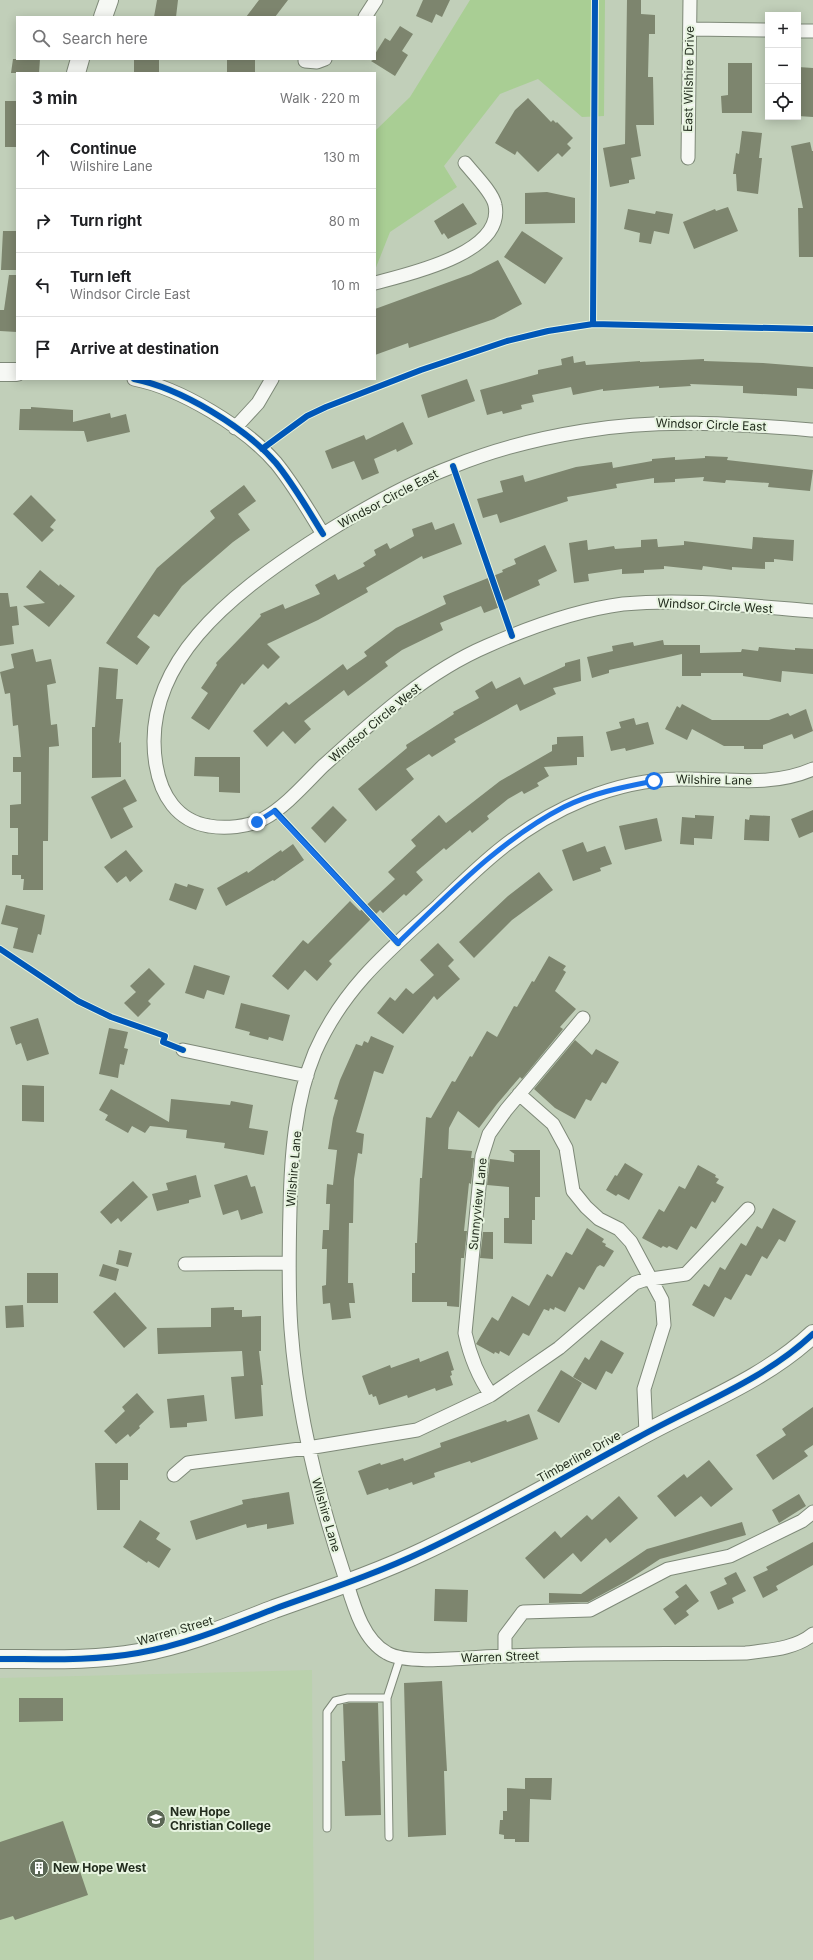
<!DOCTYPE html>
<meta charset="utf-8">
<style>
body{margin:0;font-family:Inter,sans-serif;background:#f2f2f2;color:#202124}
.controls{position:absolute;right:12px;top:12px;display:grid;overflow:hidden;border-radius:0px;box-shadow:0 2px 10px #0003}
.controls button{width:36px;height:36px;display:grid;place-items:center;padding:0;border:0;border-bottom:1px solid #e0e0e0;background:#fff;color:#202124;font:20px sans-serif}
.stop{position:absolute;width:12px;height:12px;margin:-9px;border:3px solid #1a73e8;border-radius:50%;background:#fff}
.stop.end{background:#1a73e8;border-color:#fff;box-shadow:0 1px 4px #0008}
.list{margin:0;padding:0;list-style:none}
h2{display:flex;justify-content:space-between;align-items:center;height:52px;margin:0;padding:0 16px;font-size:17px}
h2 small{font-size:13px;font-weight:400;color:#757577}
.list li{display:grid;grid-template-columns:26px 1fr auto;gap:12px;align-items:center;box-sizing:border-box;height:64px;padding:0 16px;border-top:1px solid #e0e0e0}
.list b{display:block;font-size:15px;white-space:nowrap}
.list p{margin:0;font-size:13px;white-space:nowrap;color:#757577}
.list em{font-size:13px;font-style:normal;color:#757577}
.icon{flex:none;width:22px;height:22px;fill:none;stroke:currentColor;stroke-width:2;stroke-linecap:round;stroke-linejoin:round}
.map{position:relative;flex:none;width:813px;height:1960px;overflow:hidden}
.search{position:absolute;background:#fff;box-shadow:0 2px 10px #0003;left:16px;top:16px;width:360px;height:44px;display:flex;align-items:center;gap:10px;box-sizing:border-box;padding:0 14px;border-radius:0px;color:#757577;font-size:15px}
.panel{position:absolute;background:#fff;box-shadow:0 2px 10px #0003;left:16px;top:72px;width:360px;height:308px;border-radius:0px}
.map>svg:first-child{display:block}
.built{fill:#bad1ad}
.green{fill:#a9ce94}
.building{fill:#7d856e}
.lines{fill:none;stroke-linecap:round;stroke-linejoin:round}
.lane-casing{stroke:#7e8978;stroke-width:9}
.street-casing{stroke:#7e8978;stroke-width:15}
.secondary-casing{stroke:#7e8978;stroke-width:20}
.lane{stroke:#f6f8f4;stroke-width:7}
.street{stroke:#f6f8f4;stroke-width:13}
.secondary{stroke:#f6f8f4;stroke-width:18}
.cycleway-casing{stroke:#e7f4e0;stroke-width:8}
.cycleway{stroke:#0057b8;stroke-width:6}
.route{stroke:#1a73e8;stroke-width:5}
.labels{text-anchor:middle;stroke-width:4;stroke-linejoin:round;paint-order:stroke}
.street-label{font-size:12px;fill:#232d1e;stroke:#e7f4e0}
.poi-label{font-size:12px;font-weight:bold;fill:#232d1e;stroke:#e7f4e0;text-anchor:start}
</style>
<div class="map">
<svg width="813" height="1960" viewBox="0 0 813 1960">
<rect width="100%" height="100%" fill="#c1cfb9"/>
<path class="built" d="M312,1670L314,1960H0V1678Z"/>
<path class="green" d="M470,0H605L604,116L582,117L538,79L500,94L444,166L457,187L390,232L375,270V131L410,97Z"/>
<path class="building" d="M157,0H178L176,17H154Z
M259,0H288L275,17H246Z
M423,0H450L442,17L436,14L432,23L416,16Z
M627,0H641V14L655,15V34H649L648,77H653L654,125H636L641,156L631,158L635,179L629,180V183L610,187L603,148L625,144Z
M400,26L413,34L402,51L408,55L395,76L371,61L375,59V54L385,38L390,41Z
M13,59H40L39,73H11Z
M134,59H159V73H134Z
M227,59H255V73H227Z
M728,63H752V113H722L721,96L728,95Z
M798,67L813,68V117L798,116Z
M528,98L551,122L553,120L556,123L557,122L573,138L567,144L571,148L562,157L558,153L538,172L517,151L515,155L495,143L515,110Z
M5,101H17V147H5Z
M742,131L762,133L759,158H762L758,194L737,191L736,174H733L736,153L739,154Z
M810,142L812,151H813V257H799L798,208H803L791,146Z
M547,192L575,198V223L525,224V193Z
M463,203L477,224L448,239L444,233L442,235L434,221Z
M728,207L738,231L694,249L683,222L715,209L716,211Z
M628,209L655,214L656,211L673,214L669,234L654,231L651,244L639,242L640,233L624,229Z
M3,231H17V270H1Z
M522,231L563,258L545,284L504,257Z
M498,260L522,304L494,319L409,348L408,343L375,355V309L471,274Z
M9,275H17V332L0,331V310H4Z
M573,356L574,363L585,361L586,365L640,361V362L704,359V361L763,363L813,367V389L797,388V396L743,393V386L690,384L691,386L659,388V386L603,391V389L573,395L571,387L532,395L534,402L521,405L522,409L503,414L502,411L487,415L480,390L538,374V370L562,365L561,359Z
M467,379L475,401L428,418L421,395Z
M31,407L73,410V422L110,413L111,418L126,414L130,432L87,442L84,431L19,430L20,409H31Z
M403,422L413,444L397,452L396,449L374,459L379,473L362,480L354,461L332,469L325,451L364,435L366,440Z
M705,456L728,457L727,460L813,470L810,491L768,487L769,483L726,480L725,483L703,481L704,477L675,479V482L654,483V478L616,484L617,488L567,497L568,501L500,523L497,514L483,518L477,499L503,492L500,481L523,475L525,482L576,467L612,462L613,468L652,461V459L675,457V460L705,458Z
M244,485L256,501L238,514L250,530L233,542L182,586L159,617L154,614L137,637L150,647L137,665L106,643L157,568L215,518L210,511Z
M31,495L56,520L50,527L54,530L42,542L13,514Z
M432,522L435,530L454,523L462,544L423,559L422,556L366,588L368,592L318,620L267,644L280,657L268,669L263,664L244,685L242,683L209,730L191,718L208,693L201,688L217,665L216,663L261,616L260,614L283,604L285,609L320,594L315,585L335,574L338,580L365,566L363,563L376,555L374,550L387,543L390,549L414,536L412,529Z
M753,537L794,540L793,561L774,559V562H765V569L732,567V570L703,566L702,570L664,566V569L644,570V573L622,574V569L588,574L589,581L574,583L569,543L587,540L588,550L614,546L615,549L641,547V540L657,539L658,547L684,545V541L752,549Z
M545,545L557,571L538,580L540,585L499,603L500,607L484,613L481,606L440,623L443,630L402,650L385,662L388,666L348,696L344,690L304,721L311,729L295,744L283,731L267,747L253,731L286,702L289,705L343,664L347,670L367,656L364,652L396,628L446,604L443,596L503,572L502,570L516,564L514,559Z
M40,570L59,586L60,584L75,596L49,627L23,606L45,603L26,587Z
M0,593H8L10,607L17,606L19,625L12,626L14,644L0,646Z
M663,640L664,645H700V653L741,652L742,649L758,651L759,647L795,650V648L813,649V674L782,671L781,682L743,676V673H701V676H682V654L609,670V673L592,678L587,657L613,651L612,646L633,642L634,646Z
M33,649L36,662L51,659L56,683L47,685L51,725L57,724L59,746L49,747L48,841H43V890H23L24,879H21V875H12V855H18V828H10V805L21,804V772H13V757H21L18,725L13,726L10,693L5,694L0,672L14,668L11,654Z
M580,659L581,681L553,688L556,694L520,711L517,704L454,739L456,742L432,757L429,754L406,769L414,779L376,811L358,789L407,748L406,745L454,714L453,712L479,698L475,691L492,681L496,689L520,677L524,685L565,666V663Z
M99,667L118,669L116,699H123L119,743L121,742V777L92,778V727H95Z
M682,704L712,720H769L788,713L790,716L806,709L813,731L794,739L792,734L763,745V749H744V746H724L692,729L687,740L665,729L677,706L680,708Z
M634,718L636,725L648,722L654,744L626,751L625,748L611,751L606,732L621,728L619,722Z
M583,736L584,757H577V765L544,767L549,776L537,783L539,786L524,794L522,791L508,799L487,816L489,819L472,833L470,830L446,850L444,848L416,872L423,880L406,896L404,894L383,913L380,910L329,961L332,964L317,981L305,970L288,990L272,976L303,940L308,944L350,901L360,911L395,879L388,872L416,846L411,840L439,815L446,823L500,781L552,751V745L557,744V737Z
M195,757H240V793L219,792V777L194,776Z
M125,779L137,801L123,808L133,827L111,839L91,797Z
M333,806L347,820L325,843L311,828Z
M813,810V832L799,838L791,819Z
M695,815L714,816L712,839L694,838V845L680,844L682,817L695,818Z
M750,815L770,816L769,841L744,840L745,819L749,820Z
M657,818L662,841L625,850L619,826Z
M583,842L587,852L605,846L612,864L600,868L601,871L573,881L562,850Z
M293,844L304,860L274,881L273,880L226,906L217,888L247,871L248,873L281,850L282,852Z
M126,850L143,871L130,882L126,876L117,883L104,867Z
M539,872L553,890L512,920L474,958L459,942L508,896Z
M175,883L187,887L188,884L204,889L196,910L169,900Z
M6,905L45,915L41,935L38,934L33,953L13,948L18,928L1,924Z
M438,943L454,960L448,966L460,979L437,1000L434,996L403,1034L377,1013L390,997L395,1001L406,988L413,994L434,975L420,960Z
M549,956L566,966L563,970L566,972L555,991L576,1009L560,1027L563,1029L522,1079L520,1077L497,1104L479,1128L458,1111L449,1128L448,1149L472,1151L471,1158H474L471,1184L469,1183L464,1231H467L464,1258H461L459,1307L447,1306V1302H412V1273H415V1243H417L420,1178H422L426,1117L431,1118L452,1081L455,1082L470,1056L472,1057L487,1031L497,1037L514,1006L517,1007L532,981L534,982Z
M194,965L230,976L224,995L207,990L204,999L185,993Z
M149,968L165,984L148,1001L151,1004L138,1017L124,1003L136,992L130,986Z
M241,1003L290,1015L283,1041L269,1037L268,1040L249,1035L250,1032L235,1028Z
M38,1018L49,1054L27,1061L21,1043L16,1045L10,1027Z
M109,1028L128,1032L124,1048L128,1049L124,1065L120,1064L118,1078L99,1074Z
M371,1036L394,1046L383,1074L374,1071L356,1132L364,1134L362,1154L358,1153L354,1179L353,1223H349L348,1283H353L355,1303H349L351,1318L332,1320L330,1303L323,1304L322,1286L326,1285L327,1249H322L323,1230H329L330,1204H326L327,1184L333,1185L337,1150L328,1149L333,1118L338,1100L334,1099L340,1080L356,1044L362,1046L364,1041L368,1043Z
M575,1040L592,1055L596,1049L619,1062L606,1084L602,1082L591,1101L586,1099L575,1119L555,1108L534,1089Z
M22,1085L44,1086V1122L22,1121Z
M111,1089L169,1122L171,1099L230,1105L231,1101L253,1105L249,1128L268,1131L264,1155L224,1148L225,1143L186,1138L187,1130L150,1126L145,1133L132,1126L128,1133L105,1120L108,1115L99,1110Z
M509,1150H540V1197H535V1220H532V1244L504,1243V1218H509V1187L487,1185L490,1159L514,1162V1154L516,1155Z
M625,1163L643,1174L629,1200L618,1194L616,1196L606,1190L615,1175L617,1176Z
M698,1165L716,1175L715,1177L719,1179L716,1183L724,1187L715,1203L712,1201L696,1229L691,1226L677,1250L669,1246L667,1248L663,1246L661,1248L642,1238L659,1209L664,1212L679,1186L685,1189Z
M196,1175L201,1197L189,1200V1203L157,1211L152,1194L168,1190L166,1183Z
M247,1175L251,1187L255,1186L263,1213L241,1220L238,1210L223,1215L214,1185Z
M133,1181L148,1197L121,1222L118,1218L111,1224L100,1212Z
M773,1208L796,1221L785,1242L779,1239L767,1259L762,1256L751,1276L746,1274L731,1300L725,1297L714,1317L692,1305L704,1284L709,1287L720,1267L725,1270L741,1243L746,1246L757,1226L762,1229Z
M587,1228L604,1239L602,1242L606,1244L605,1246L614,1251L604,1267L600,1265L597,1267L584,1290L579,1287L565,1312L555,1307L554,1310L550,1308L549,1311L544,1309L529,1336L523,1333L509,1356L500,1351L499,1354L495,1352L494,1354L476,1344L492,1317L498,1321L512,1296L529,1306L547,1274L552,1277L566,1252L572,1255Z
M483,1232H493V1259L480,1258Z
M119,1250L132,1253L128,1267L116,1264Z
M103,1264L119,1269L116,1281L99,1276Z
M27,1273H58V1303H27Z
M115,1292L147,1328L124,1348L93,1312Z
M23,1305L24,1327L6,1328L5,1306Z
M234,1307V1310H242V1317L261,1316V1351H259L263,1385H261L263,1416L235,1419L231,1377L244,1376L242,1351L158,1354L157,1328L211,1327V1308Z
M601,1340L624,1353L612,1374L606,1371L596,1390L573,1377L585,1357L589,1360Z
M448,1351L454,1370L451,1371L452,1375L450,1376L453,1385L436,1391L435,1388L408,1398L407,1395L379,1405L376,1396L373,1397L372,1394L369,1395L362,1376L390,1365L391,1368L419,1358L420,1362Z
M561,1370L582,1383L559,1423L537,1411Z
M137,1393L154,1412L139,1426L140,1428L130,1437L128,1434L116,1444L104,1431L125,1411L122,1407Z
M204,1395L207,1421L187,1423V1427L170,1428L167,1399Z
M813,1407V1445L804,1451L808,1456L773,1480L756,1455L786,1435L782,1429Z
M529,1414L538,1439L471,1463L470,1461L434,1473L435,1477L413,1485L412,1482L389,1490L388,1488L367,1495L358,1471L380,1463L381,1465L403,1458L404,1461L441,1447L440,1443L506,1420L507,1422Z
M709,1460L733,1489L711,1507L701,1496L675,1517L657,1496L684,1474L687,1478Z
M95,1463H128V1480H120V1510H97Z
M289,1492L294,1524L267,1529V1524L247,1528L246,1524L196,1540L190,1521L243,1504L242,1500Z
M799,1494L806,1506L779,1523L772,1510Z
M619,1496L638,1518L610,1543L606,1538L581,1562L573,1553L544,1579L525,1558L555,1531L561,1538L587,1515L592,1520Z
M140,1520L160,1533L156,1539L171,1549L159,1568L148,1561L147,1563L123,1547Z
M742,1522L746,1535L660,1559L625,1582L588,1602L549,1603V1593L581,1594L647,1549Z
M813,1542V1565L776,1586L778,1590L763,1598L753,1577L768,1570L766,1567Z
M736,1572L746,1591L732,1598L734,1603L718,1610L710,1592L727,1584L724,1578Z
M686,1584L699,1601L686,1611L689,1615L675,1625L663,1609L679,1597L675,1592Z
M435,1589L468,1590L467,1622L434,1621Z
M442,1681L447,1771H444L446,1835L408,1837L404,1683Z
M19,1698H63V1721L19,1722Z
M349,1703H378L381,1815L345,1816L342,1761H345L343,1704Z
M525,1778H552L551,1800L530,1799L529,1842H515V1839H504V1835L499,1834L500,1820H503V1811H507V1788L525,1789Z
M63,1821L88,1895L15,1920L13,1916L0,1920V1842Z"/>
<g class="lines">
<g class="lane-casing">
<path id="lane" d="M327,1828V1712L335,1701L348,1698H387
M389,1837L387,1698L400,1658"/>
</g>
<g class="street-casing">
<path id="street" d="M365,17L376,0
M690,29L768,30
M798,31H813
M305,61L317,62L325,59
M688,158L690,0
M375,283C409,274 505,253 495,205C493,193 473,173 465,163
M134,379C180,388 245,427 276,463C294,485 308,510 323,534
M235,428L258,403L272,379
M813,430C735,424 662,418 584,431C540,438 496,449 454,466C403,485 354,514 308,544C234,593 139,663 156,765C161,795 177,821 209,826C225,829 248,827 263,819C284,808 305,784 322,767C372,722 424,673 487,646C530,627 577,610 623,604C686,598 750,606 813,611
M813,769C770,788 725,778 679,779C614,780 553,808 503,847C480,865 459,886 438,906C388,951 343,988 315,1052C295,1100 291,1157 290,1209C289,1249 288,1289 291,1329C297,1411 317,1492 343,1571C352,1598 360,1638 387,1653C409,1666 478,1656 506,1656C586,1653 666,1654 746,1653C769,1650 795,1649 813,1634
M183,1050L307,1076
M519,1094L553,1124L566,1148L573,1191L586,1207L599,1219L619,1229L631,1242L662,1300L664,1325L644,1389L646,1433
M185,1264L289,1263
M491,1395C477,1375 470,1356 465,1333L482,1156L489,1134L506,1110L583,1018
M174,1475L188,1463L195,1462L308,1448L417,1430L491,1395L559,1348L635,1283L644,1280L686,1274L748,1209
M505,1656V1636L523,1612L590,1610L668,1569L730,1556L802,1521L813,1512"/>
</g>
<g class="secondary-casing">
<path id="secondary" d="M103,17L109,0
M76,73L80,59
M0,372H17
M0,1659C46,1659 93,1661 138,1653C185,1645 230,1626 274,1609C324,1591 376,1574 424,1551C496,1517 566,1476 637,1438C696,1405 763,1381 813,1334"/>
</g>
<use href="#lane" class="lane"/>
<use href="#street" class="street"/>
<use href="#secondary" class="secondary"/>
<g class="cycleway-casing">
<path id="cycleway" d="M593,324L595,0
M134,379C180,388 245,427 276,463C294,485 308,510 323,534
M262,449L307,416L326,407L421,370L507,341L548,331L593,324L813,329
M453,466L512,636
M275,811L398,943
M0,949L78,1001L111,1017L165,1036L163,1042L183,1050
M0,1659C46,1659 93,1661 138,1653C185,1645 230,1626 274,1609C324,1591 376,1574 424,1551C496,1517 566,1476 637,1438C696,1405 763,1381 813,1334"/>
</g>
<use href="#cycleway" class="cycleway"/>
</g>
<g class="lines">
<path class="route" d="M257,822L274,811L398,943C448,895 501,839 564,807C592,793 624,787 654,781"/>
</g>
<defs>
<g id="university-disc" transform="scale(1)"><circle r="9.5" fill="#5a6654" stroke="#e7f4e0"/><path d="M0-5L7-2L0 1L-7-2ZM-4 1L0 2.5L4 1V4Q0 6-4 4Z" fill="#fff"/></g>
<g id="building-disc" transform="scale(1)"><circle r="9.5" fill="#5a6654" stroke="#e7f4e0"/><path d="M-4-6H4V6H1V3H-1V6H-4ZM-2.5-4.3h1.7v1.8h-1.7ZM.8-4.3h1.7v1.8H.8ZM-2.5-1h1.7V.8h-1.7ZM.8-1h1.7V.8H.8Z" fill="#fff"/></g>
</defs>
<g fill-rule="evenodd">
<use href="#university-disc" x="156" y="1819"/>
<use href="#building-disc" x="39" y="1868"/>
</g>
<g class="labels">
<g class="street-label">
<text transform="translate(689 79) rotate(-89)" y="4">East Wilshire Drive</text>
<text transform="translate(711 425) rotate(2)" y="4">Windsor Circle East</text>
<text transform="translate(388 499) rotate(-28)" y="4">Windsor Circle East</text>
<text transform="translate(715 606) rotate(3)" y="4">Windsor Circle West</text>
<text transform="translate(375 723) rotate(-40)" y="4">Windsor Circle West</text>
<text transform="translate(714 780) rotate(1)" y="4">Wilshire Lane</text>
<text transform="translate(294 1169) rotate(-85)" y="4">Wilshire Lane</text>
<text transform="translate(478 1204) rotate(-84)" y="4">Sunnyview Lane</text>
<text transform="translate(579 1457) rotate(-29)" y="4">Timberline Drive</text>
<text transform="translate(326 1515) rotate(74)" y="4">Wilshire Lane</text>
<text transform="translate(175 1631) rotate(-16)" y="4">Warren Street</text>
<text transform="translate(500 1657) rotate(-2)" y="4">Warren Street</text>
</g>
<g class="poi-label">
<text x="170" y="1816">New Hope<tspan x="170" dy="14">Christian College</tspan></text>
<text x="53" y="1872">New Hope West</text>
</g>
</g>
</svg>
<div class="controls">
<button>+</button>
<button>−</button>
<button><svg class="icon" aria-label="locate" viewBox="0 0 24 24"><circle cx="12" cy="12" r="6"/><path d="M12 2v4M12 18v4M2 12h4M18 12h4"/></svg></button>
</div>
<div class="stop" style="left:654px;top:781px"></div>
<div class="stop end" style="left:257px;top:822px"></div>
<div class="search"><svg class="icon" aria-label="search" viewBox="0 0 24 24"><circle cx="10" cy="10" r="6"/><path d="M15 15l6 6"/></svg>Search here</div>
<section class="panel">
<h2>3 min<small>Walk · 220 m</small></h2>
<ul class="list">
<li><svg class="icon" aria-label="ahead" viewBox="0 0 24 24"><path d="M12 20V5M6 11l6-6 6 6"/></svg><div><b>Continue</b><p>Wilshire Lane</p></div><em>130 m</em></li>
<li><svg class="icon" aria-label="right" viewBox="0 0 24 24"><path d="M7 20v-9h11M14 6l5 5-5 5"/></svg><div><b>Turn right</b></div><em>80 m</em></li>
<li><svg class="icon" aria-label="left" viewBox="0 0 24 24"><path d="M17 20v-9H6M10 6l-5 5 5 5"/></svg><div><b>Turn left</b><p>Windsor Circle East</p></div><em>10 m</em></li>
<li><svg class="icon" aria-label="arrive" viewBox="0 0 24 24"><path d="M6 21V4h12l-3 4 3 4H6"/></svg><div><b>Arrive at destination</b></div></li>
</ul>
</section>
</div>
